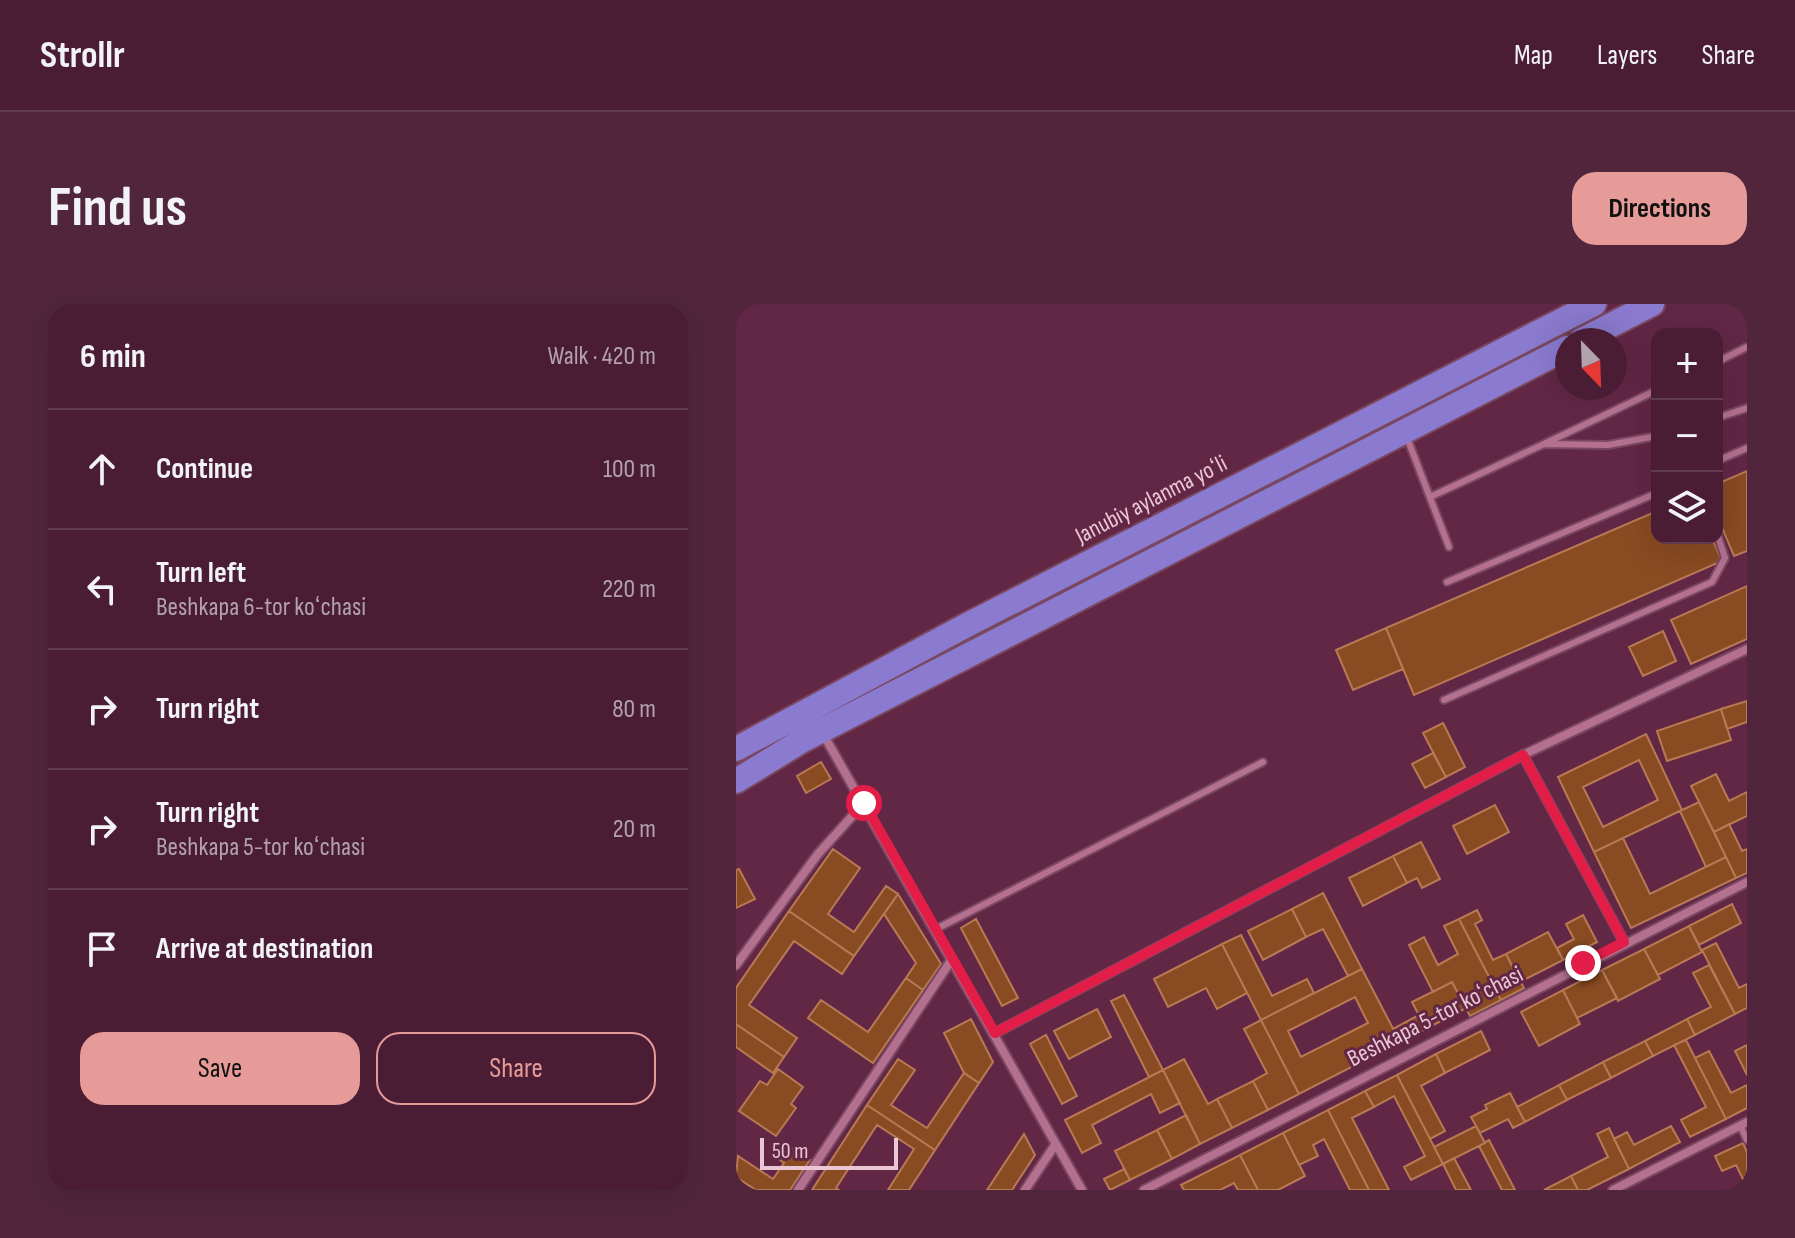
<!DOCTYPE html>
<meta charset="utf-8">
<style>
body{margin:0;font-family:"Sofia Sans Condensed",sans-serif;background:#51263c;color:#f1f3f6}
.controls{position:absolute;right:24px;top:24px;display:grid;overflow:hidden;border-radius:16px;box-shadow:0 8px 32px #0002}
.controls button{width:72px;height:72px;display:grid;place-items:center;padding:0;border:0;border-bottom:2px solid #613b4f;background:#4a1d34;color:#f1f3f6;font:40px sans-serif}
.compass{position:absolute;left:819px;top:24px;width:72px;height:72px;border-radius:50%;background:#4a1d34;box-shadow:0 8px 32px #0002;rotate:157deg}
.scale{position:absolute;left:24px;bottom:20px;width:138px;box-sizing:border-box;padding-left:8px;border:4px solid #ebc6d5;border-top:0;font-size:22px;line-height:28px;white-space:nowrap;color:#ebc6d5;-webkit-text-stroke:6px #622745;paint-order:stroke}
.stop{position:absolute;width:24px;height:24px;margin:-18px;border:6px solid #e11d48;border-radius:50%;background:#fff}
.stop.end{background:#e11d48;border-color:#fff;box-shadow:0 2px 8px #0008}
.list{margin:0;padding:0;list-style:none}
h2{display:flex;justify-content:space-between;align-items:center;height:104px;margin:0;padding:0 32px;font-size:34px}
h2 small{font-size:26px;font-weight:400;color:#b2a2ac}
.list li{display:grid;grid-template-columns:52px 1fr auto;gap:24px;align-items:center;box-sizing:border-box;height:120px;padding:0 32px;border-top:2px solid #613b4f}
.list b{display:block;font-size:30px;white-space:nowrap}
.list p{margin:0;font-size:26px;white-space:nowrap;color:#b2a2ac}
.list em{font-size:26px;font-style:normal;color:#b2a2ac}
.actions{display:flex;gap:16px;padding:24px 32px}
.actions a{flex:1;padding:18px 0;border:2px solid #e69b98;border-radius:24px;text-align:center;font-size:28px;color:#e69b98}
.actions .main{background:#e69b98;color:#111}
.icon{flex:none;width:44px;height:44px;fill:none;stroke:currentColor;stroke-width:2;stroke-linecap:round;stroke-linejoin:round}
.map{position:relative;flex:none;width:1011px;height:886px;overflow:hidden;border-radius:24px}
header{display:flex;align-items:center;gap:48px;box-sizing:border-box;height:112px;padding:0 40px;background:#4a1d34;border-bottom:2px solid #613b4f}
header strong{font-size:38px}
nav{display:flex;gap:44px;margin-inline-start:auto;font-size:28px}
.intro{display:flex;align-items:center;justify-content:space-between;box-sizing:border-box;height:192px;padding:0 48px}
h1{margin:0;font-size:56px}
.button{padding:20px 36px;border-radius:24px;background:#e69b98;color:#111;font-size:28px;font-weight:700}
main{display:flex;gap:48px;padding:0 48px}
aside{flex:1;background:#4a1d34;border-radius:24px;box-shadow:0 8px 32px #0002}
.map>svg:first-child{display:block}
.building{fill:#894b22;stroke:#b87a55;stroke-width:2;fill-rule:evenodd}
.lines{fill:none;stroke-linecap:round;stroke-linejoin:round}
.lane-casing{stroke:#7a4761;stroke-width:10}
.street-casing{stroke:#7a4761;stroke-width:12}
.highway-casing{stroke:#7a4761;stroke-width:28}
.lane{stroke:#b3708f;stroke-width:6}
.street{stroke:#b3708f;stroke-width:8}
.highway{stroke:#8b7bd0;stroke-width:24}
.route{stroke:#e11d48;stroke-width:10}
.labels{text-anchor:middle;stroke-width:6;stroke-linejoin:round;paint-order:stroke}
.street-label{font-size:24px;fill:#ebc6d5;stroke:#622745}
</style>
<header>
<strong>Strollr</strong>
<nav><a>Map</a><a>Layers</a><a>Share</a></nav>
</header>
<div class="intro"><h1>Find us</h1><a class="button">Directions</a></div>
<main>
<aside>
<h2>6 min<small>Walk · 420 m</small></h2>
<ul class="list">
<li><svg class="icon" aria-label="ahead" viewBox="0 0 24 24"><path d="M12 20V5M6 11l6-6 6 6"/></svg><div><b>Continue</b></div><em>100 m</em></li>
<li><svg class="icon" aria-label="left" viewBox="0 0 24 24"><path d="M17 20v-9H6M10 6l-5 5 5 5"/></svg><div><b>Turn left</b><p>Beshkapa 6-tor koʻchasi</p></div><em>220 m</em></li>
<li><svg class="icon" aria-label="right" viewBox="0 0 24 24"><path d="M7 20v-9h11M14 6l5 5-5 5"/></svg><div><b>Turn right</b></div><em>80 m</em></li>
<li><svg class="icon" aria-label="right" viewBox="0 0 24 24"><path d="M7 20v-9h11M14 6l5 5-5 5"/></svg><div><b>Turn right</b><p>Beshkapa 5-tor koʻchasi</p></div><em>20 m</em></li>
<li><svg class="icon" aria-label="arrive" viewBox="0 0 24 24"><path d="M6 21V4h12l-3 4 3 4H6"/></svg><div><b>Arrive at destination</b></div></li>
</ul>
<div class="actions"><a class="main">Save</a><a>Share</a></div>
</aside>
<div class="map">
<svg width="1011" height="886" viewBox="0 0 1011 886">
<rect width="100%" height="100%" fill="#622745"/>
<path class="building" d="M1011,167V247L998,252L981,212V180Z
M921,207V234H976L986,257L678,391L650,324Z
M1011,282V335L955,360L935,316Z
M650,324L667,365L617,386L600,346Z
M927,327L940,357L907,372L893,343Z
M1011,397V418L991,425L985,405Z
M985,405L995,436L931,457L921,427Z
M707,419L729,463L710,473L687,429Z
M910,430L946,506L858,548L822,473ZM903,456L922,496L867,523L847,483Z
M697,449L710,473L689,484L676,460Z
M85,458L95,475L70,489L61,472Z
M980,470L993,497L1011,488V512L978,528L955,482Z
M963,498L990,553L970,563L944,507Z
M759,501L773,528L731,550L717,522Z
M993,520L1006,547L1011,545V569L1000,574L978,528Z
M887,534L914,590L990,553L1000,574L895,624L858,548Z
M685,538L704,575L686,584L681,574L671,579L657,552Z
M97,545L124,564L92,610L118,628L150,582L162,590L118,652L53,607Z
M657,552L671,579L627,602L613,574Z
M3,565L19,595L0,604V566Z
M587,589L626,665L612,672L587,625L570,633L556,605Z
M162,590L205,660L187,686L170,674L180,659L148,610Z
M996,600L1005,619L963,641L953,622Z
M556,605L570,633L527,656L512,627Z
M741,606L746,616L739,620L757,656L770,650L788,684L765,696L723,615Z
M53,607L118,652L106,670L58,637L13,701L61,734L48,753L0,720V684Z
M847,611L861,638L827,656L821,644L838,635L830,620Z
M240,615L282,694L266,702L225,624Z
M723,615L765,696L734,712L716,678L697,688L673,641L688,633L702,661L722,650L708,622Z
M953,622L966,648L922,671L908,645Z
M812,628L827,656L784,678L770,650Z
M505,631L536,692L571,675L578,689L525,716L486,640Z
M980,639L1003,684L1011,680V704L999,710L966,646Z
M486,640L511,689L481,705L470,684L432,703L418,675Z
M908,645L924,675L882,697L866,666Z
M973,661L999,710L959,731L951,715L975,703L957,669Z
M626,665L664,738L563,790L525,716ZM619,693L632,719L565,753L552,727Z
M866,666L881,694L841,714L827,686Z
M170,674L187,686L137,759L72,714L85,696L132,728Z
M716,678L730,704L690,725L676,698Z
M827,686L844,720L803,742L785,708Z
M388,691L427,766L413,773L375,697Z
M361,705L375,733L333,755L318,727Z
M683,711L690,725L664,738L657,725Z
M235,715L257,758L243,779L228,769L208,729Z
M951,715L959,731L917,752L909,737Z
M525,716L563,790L532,806L517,777L531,769L508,725Z
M0,720L48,753L37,769L0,743Z
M745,727L754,746L709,769L700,750Z
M310,731L341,792L326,800L294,740Z
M950,736L990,815L954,833L945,816L970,803L938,741Z
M909,737L917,752L875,774L867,758Z
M1011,741V771L999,747Z
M973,747L995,789L1011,781V804L990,815L959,754Z
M700,750L709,769L685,782L709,827L694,835L661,771Z
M162,755L179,766L155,801L191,824L228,769L243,779L199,846L131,801Z
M448,755L472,800L481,795L496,824L464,840L427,766Z
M867,758L875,774L831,796L823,781Z
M42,765L67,783L55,800L60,804L40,832L3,807L24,777L31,781Z
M427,766L444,799L424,809L415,790L356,821L365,839L346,849L329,816Z
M661,771L707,860L675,876L668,863L689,852L658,792L638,803L629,787Z
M517,777L532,806L496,824L481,795Z
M823,781L831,796L789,818L781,803Z
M629,787L638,803L616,814L653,886H633L592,806Z
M774,789L789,818L777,824L772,815L744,829L735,813L751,805L749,801Z
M131,801L199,846L173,886H152L178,845L141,821L100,884L103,886H76Z
M592,806L633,886H614L588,835L577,841L582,852L563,861L547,829Z
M450,811L464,840L436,855L421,826Z
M740,822L749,839L707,860L698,843Z
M935,822L944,838L893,865L878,835L891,828L898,841Z
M873,824L893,865L851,886H842L835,872L872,853L861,830Z
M421,826L436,855L394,876L379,847Z
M547,829L569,872L542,886H522L504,851Z
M288,830L299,851L276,886H251Z
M753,836L779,886H766L743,842Z
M47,838L74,856L54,886H20L0,873L2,852L37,875L48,859L38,852Z
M1007,839L1011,848V883L1000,861L986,867L979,852Z
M504,851L522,886H502L498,879L484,886H448L445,881Z
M718,854L735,886H720L707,860Z
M388,865L394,876L374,886L368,875Z
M835,872L842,886H808Z"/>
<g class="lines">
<g class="lane-casing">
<path id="lane" d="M981,58L1011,43
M981,114L1011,104
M670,131L713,243
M808,140L921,86
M981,157L1011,144
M694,193L808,140L872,141L921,132
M711,278L921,189
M708,396L976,278L989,254L981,229
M200,625L527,458
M1004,821L1011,836"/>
</g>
<g class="street-casing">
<path id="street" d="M86,428L346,886
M787,451L888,638
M0,661L82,550L128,499
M259,729L787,451L1011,345
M62,886L216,655
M289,886L319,841
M408,886L1011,578
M877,886L1011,818"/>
</g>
<g class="highway-casing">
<path id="highway" d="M846,36L916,0
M0,445L231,321L858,0
M0,477L67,436L831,44"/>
</g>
<use href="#lane" class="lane"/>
<use href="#street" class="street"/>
<use href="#highway" class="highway"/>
</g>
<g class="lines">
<path class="route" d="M128,499L259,729L787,451L888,638L847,659"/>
</g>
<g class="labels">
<g class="street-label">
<text transform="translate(415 195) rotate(-27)" y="8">Janubiy aylanma yoʻli</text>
<text transform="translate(699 712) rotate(-27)" y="8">Beshkapa 5-tor koʻchasi</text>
</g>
</g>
</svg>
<div class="controls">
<button>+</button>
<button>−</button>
<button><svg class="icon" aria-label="layers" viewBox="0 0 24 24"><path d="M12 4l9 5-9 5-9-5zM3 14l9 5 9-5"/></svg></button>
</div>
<svg class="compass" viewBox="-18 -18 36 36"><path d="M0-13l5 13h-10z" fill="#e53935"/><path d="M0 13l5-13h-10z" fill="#b2a2ac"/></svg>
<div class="scale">50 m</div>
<div class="stop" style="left:128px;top:499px"></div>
<div class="stop end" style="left:847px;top:659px"></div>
</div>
</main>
